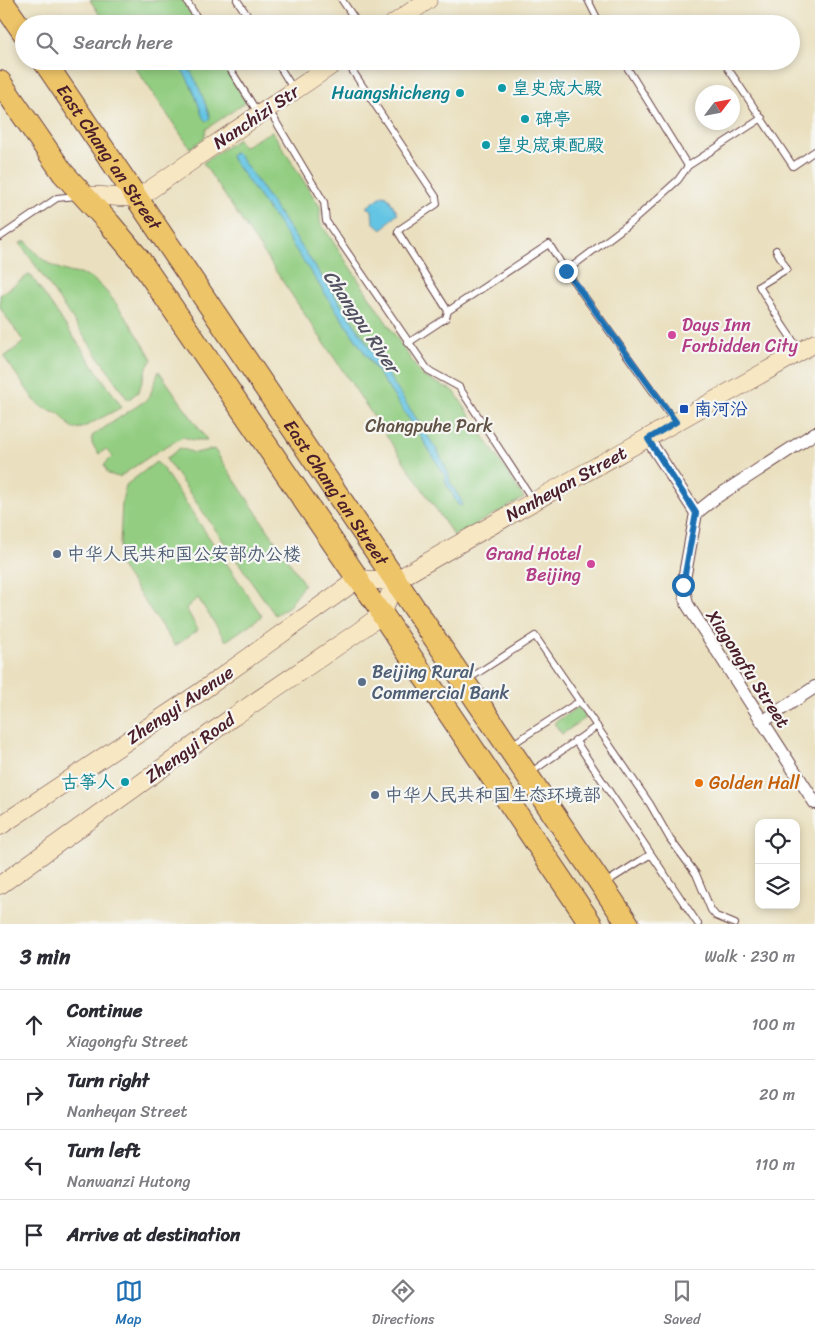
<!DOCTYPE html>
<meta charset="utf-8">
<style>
body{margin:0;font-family:Sriracha,"LXGW WenKai TC",sans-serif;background:#f7f7f7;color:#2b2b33}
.controls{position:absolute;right:15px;bottom:15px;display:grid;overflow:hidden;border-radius:10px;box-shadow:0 2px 8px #0003}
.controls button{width:45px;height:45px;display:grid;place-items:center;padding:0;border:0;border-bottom:1px solid #e1e1e2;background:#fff;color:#2b2b33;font:25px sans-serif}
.compass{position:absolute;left:695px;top:85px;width:45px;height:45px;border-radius:50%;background:#fff;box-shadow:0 2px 8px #0003;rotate:58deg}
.stop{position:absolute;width:15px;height:15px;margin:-11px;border:4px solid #1f6fb2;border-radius:50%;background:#fff}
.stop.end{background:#1f6fb2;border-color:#fff;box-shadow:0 1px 5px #0008}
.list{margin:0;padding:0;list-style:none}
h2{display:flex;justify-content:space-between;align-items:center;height:65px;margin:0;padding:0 20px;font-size:21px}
h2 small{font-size:16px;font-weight:400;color:#7c7c81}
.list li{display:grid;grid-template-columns:32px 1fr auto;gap:15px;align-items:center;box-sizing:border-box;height:70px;padding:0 20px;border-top:1px solid #e1e1e2}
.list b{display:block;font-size:19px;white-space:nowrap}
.list p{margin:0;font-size:16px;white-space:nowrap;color:#7c7c81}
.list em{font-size:16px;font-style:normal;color:#7c7c81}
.icon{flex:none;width:28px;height:28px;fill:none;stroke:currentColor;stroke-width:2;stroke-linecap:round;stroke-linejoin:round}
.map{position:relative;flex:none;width:815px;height:924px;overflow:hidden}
.search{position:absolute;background:#fff;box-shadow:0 2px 8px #0003;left:15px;right:15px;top:15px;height:55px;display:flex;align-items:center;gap:12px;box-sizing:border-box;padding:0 18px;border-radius:28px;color:#7c7c81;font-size:19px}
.sheet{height:345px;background:#fff}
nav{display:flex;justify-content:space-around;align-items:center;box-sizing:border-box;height:70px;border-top:1px solid #e1e1e2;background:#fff;font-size:14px;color:#7c7c81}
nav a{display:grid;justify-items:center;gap:2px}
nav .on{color:#1f6fb2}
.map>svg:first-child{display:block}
.green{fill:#92cd81;stroke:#6e7656}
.water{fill:#64c5e3;stroke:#577287}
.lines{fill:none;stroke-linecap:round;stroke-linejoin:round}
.lane-casing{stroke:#623c41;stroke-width:8}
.street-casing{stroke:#623c41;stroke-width:14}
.secondary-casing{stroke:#623c41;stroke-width:19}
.primary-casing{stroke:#623c41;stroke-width:21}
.highway-casing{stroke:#623c41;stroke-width:24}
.lane{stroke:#fff;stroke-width:6}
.street{stroke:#fff;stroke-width:12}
.secondary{stroke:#f8e7c3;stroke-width:18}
.primary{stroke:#eec469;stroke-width:19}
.highway{stroke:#eec469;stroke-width:22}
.route{stroke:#1f6fb2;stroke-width:6}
.culture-dot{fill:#0f9aa8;stroke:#f6f6f2;stroke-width:2}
.hotel-dot{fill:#d1479c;stroke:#f6f6f2;stroke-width:2}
.transit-dot{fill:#1a4fb4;stroke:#f6f6f2;stroke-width:2}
.service-dot{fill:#5c6f8a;stroke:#f6f6f2;stroke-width:2}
.food-dot{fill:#e8710a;stroke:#f6f6f2;stroke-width:2}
.labels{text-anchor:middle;stroke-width:4.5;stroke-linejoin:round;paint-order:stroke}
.culture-label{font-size:18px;fill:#0d838f;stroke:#f6f6f2;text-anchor:start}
.street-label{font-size:18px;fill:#4a1f2b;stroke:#f6f6f2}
.hotel-label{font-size:18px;fill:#b23c85;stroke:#f6f6f2;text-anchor:start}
.transit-label{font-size:18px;fill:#164399;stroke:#f6f6f2;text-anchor:start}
.park-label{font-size:18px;fill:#605345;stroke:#f6f6f2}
.service-label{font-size:18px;fill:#4e5e75;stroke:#f6f6f2;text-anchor:start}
.food-label{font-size:18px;fill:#c56008;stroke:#f6f6f2;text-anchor:start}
.water-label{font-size:19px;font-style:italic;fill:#525162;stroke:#f6f6f2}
</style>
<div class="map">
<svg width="815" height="924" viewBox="0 0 815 924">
<rect width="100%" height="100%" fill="#f6f6f2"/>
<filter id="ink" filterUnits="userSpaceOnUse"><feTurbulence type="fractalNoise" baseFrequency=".02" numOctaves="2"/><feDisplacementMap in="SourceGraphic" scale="10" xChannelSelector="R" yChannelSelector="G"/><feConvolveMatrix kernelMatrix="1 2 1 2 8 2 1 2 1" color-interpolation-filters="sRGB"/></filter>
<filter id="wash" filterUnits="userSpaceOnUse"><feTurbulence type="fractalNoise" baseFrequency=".0096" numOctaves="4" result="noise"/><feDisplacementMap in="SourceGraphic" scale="20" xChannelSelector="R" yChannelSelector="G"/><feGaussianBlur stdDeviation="1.12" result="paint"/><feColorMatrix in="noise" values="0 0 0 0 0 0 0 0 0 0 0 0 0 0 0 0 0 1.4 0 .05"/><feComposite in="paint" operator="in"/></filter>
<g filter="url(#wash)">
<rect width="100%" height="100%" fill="#eae0bf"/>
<path class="green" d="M90,0H182L197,24H106Z
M131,61H220L246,102L206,129L204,139L190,148Z
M272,131L320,207V222L422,376L454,391L524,498L454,536L203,163L238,139L243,147Z
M26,241C38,257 48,266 69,272C76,274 86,274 91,278C111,290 140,338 152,359L146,369L139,391L128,400L20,243Z
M30,274L122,407L82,428L73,429L59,413L43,408L35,401L4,357L24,342L0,308V295Z
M159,371L207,440H193L183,437L158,451L119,477L108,474L104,465L112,457L106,449L99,454L92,444V436L149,398Z
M180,448L195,453L214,449L304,584L289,606L275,615L166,459Z
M156,462L161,466L262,616L226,641L198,598L186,608L198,630L175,646L119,564L122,501L126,485Z
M578,707L586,718L562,734L554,723Z"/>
<path class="water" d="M175,61H183C197,77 203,98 210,117L209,120L206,121L203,118C196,97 190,78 175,61Z
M234,153H237L253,175L361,334L439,453L449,475L450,482L462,502V506L458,505L446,483L444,474L419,434L273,216L232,159L231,155Z
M383,195L387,196L398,213C393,216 386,225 382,230L373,222L372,210L367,207Z"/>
</g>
<g filter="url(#ink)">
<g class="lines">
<g class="lane-casing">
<path id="lane" d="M186,0L201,24
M237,0L253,24
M342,0L358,24
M588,0L600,24
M225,61L258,113
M276,61L294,90
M346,61L436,197L437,204L400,229L398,232L448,311L446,318L408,343
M623,61L688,166
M723,61L793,166L815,151
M269,110L324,202L326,221L428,370L459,387L533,500
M0,237L57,198L76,196
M776,250L787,269L759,286L783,326L800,351
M566,271L634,220L678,180L688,166L762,118
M448,311L549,244L566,271L675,422
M467,680L535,636L650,804L670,839L696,874L711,910L716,916L735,924
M575,740L651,854
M511,745L580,701
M530,773L597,726
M605,883L651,854L698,924"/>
</g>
<g class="street-casing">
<path id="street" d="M648,439L696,513L683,585L687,604L815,803
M696,513L715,498L815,433
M762,722L815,687"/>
</g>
<g class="secondary-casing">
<path id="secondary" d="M393,24L428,0
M198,156L338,61
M83,195L138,198L193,160
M395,581C534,499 676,424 815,343
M0,826L199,693L358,579L395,581
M0,885L233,717L358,632L382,614L395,581"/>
</g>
<g class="primary-casing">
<path id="primary" d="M358,579L382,614"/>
</g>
<g class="highway-casing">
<g id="highway">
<path d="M1,0L24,33"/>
<path id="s1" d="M44,61L628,924"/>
<path d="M0,82L63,173L109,223L139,259L358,579"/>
<path d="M382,614L591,924"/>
</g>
</g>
<use href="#lane" class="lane"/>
<use href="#street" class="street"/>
<use href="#secondary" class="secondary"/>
<use href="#primary" class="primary"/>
<use href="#highway" class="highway"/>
</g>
</g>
<g class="lines" filter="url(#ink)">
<path class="route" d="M566,271L676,422L648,439L696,513L683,585"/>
</g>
<g class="culture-dot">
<circle cx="502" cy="88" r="5"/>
<circle cx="460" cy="93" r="5"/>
<circle cx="525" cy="119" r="5"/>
<circle cx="486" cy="145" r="5"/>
<circle cx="125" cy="782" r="5"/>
</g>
<g class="hotel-dot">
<circle cx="672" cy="335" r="5"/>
<circle cx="591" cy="564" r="5"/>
</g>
<rect class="transit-dot" x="679" y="404" width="10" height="10" rx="2.5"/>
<g class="service-dot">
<circle cx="57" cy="554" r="5"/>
<circle cx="362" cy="682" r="5"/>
<circle cx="375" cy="795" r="5"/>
</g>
<circle class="food-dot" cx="699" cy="783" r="5"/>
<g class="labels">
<g class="culture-label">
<text x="512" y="94">皇史宬大殿</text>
<text x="450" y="99" text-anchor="end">Huangshicheng</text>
<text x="535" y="125">碑亭</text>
<text x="496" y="151">皇史宬東配殿</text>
<text x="115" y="788" text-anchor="end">古筝人</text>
</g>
<g class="street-label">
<text transform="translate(256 117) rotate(-34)" y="6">Nanchizi Str</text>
<text dy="6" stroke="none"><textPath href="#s1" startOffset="116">East Chang'an Street</textPath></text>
<text transform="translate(566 484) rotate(-29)" y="6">Nanheyan Street</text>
<text dy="6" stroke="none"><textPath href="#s1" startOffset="521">East Chang'an Street</textPath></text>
<text transform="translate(748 669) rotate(57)" y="6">Xiagongfu Street</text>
<text transform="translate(180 705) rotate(-34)" y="6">Zhengyi Avenue</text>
<text transform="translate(190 748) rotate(-36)" y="6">Zhengyi Road</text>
</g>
<g class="hotel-label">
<text x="682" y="331">Days Inn<tspan x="682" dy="21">Forbidden City</tspan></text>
<text x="581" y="560" text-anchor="end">Grand Hotel<tspan x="581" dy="21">Beijing</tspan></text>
</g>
<g class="transit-label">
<text x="694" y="415">南河沿</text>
</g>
<g class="park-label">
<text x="429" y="432">Changpuhe Park</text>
</g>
<g class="service-label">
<text x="67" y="560">中华人民共和国公安部办公楼</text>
<text x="372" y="678">Beijing Rural<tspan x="372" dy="21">Commercial Bank</tspan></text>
<text x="385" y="801">中华人民共和国生态环境部</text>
</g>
<g class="food-label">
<text x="709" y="789">Golden Hall</text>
</g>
<g class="water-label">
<text transform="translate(362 321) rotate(56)" y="7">Changpu River</text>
</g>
</g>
</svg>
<div class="controls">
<button><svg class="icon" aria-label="locate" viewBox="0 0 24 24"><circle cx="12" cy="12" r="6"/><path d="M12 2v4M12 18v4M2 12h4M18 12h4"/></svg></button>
<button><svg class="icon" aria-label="layers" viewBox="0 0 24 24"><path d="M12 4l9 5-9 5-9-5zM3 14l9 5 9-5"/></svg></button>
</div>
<svg class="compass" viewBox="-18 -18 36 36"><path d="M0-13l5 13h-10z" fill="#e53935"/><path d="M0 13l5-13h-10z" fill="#7c7c81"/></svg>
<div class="stop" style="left:683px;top:585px"></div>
<div class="stop end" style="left:566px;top:271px"></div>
<div class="search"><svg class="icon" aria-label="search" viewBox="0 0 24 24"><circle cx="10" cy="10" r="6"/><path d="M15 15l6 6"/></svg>Search here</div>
</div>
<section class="sheet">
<h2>3 min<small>Walk · 230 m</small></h2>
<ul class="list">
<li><svg class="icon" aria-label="ahead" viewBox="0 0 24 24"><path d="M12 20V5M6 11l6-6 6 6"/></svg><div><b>Continue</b><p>Xiagongfu Street</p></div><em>100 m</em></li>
<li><svg class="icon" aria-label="right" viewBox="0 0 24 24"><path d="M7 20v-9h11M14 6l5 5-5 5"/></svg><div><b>Turn right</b><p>Nanheyan Street</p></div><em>20 m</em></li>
<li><svg class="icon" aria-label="left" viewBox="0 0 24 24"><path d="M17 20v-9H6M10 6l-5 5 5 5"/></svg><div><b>Turn left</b><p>Nanwanzi Hutong</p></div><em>110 m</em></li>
<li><svg class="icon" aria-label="arrive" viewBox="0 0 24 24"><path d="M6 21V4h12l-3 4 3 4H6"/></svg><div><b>Arrive at destination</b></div></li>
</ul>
</section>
<nav>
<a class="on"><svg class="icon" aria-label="map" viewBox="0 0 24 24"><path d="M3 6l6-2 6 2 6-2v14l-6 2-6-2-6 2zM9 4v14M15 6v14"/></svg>Map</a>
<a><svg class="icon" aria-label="directions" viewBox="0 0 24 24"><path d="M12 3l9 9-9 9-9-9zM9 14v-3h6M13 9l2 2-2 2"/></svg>Directions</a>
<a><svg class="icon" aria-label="saved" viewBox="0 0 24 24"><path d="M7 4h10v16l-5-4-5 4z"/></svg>Saved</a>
</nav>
